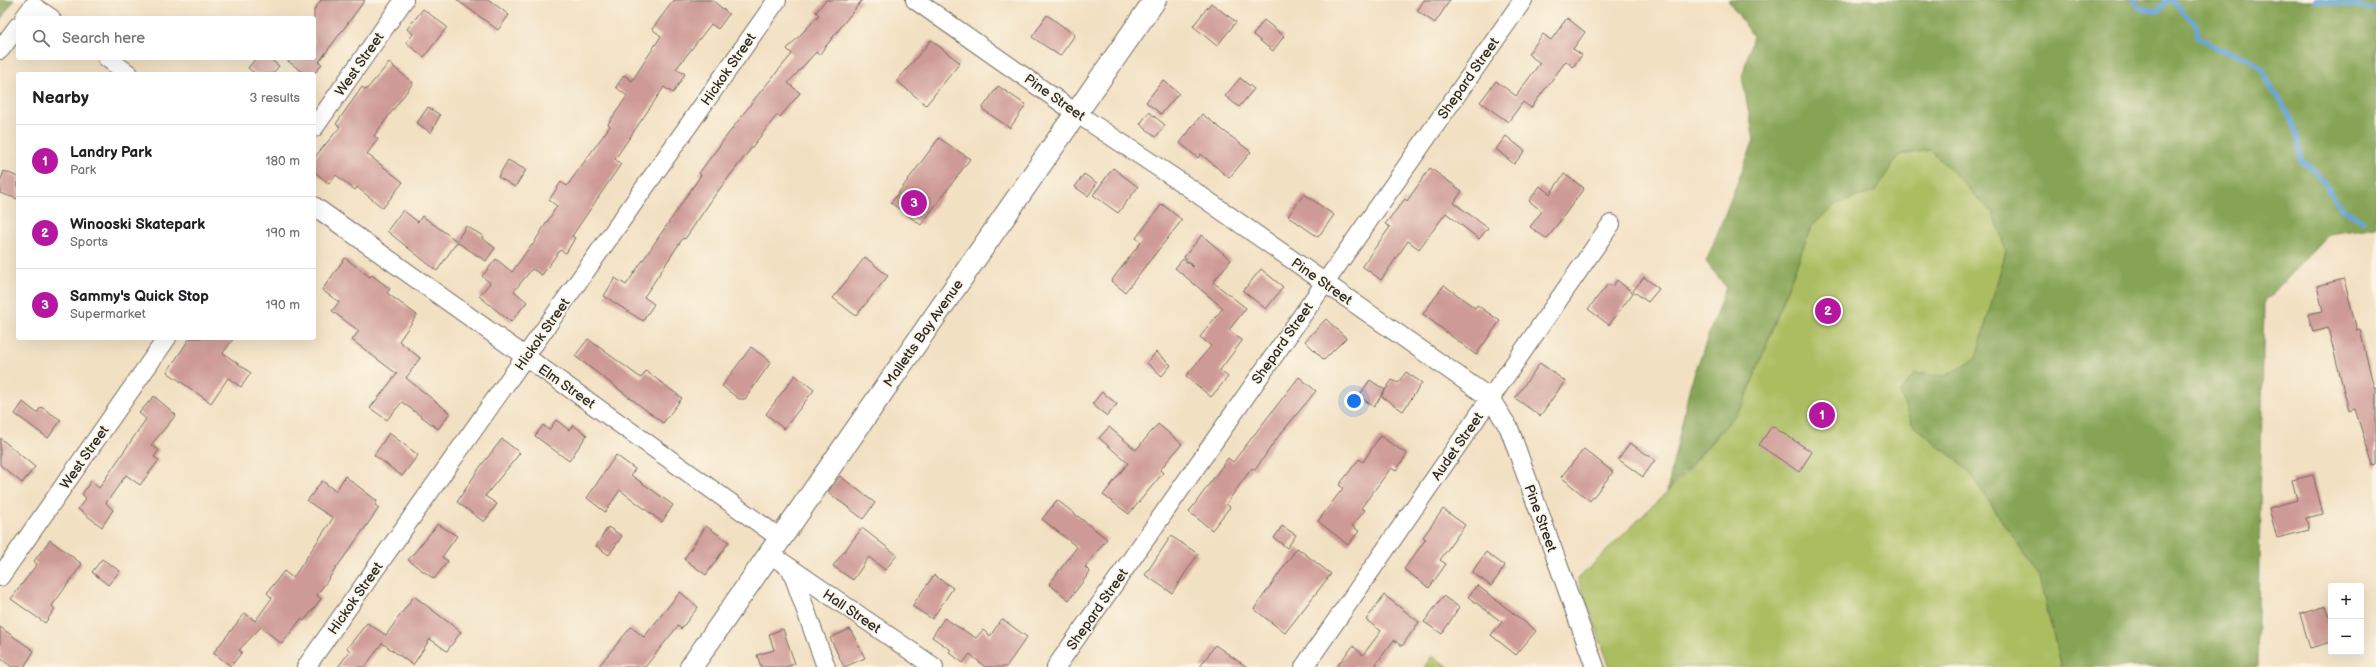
<!DOCTYPE html>
<meta charset="utf-8">
<style>
body{margin:0;font-family:"Balsamiq Sans",sans-serif;background:#f6f6f6;color:#202124}
.controls{position:absolute;right:12px;bottom:12px;display:grid;overflow:hidden;border-radius:4px;box-shadow:0 4px 16px #0002}
.controls button{width:36px;height:36px;display:grid;place-items:center;padding:0;border:0;border-bottom:1px solid #e0e0e0;background:#fff;color:#202124;font:20px sans-serif}
.you{position:absolute;left:1354px;top:401px;width:14px;height:14px;margin:-10px;border:3px solid #fff;border-radius:50%;background:#1a73e8;box-shadow:0 0 0 6px #1a73e833}
.badge{display:grid;place-items:center;width:26px;height:26px;border-radius:50%;background:#b5179e;color:#fff;font-size:13px;font-weight:700}
.pin{position:absolute;translate:-50% -50%;border:2px solid #fff;box-shadow:0 1px 4px #0006}
.list{margin:0;padding:0;list-style:none}
h2{display:flex;justify-content:space-between;align-items:center;height:52px;margin:0;padding:0 16px;font-size:17px}
h2 small{font-size:13px;font-weight:400;color:#757577}
.list li{display:grid;grid-template-columns:26px 1fr auto;gap:12px;align-items:center;box-sizing:border-box;height:72px;padding:0 16px;border-top:1px solid #e0e0e0}
.list b{display:block;font-size:15px;white-space:nowrap}
.list p{margin:0;font-size:13px;white-space:nowrap;color:#757577}
.list em{font-size:13px;font-style:normal;color:#757577}
.icon{flex:none;width:22px;height:22px;fill:none;stroke:currentColor;stroke-width:2;stroke-linecap:round;stroke-linejoin:round}
.map{position:relative;flex:none;width:2376px;height:667px;overflow:hidden}
.search{position:absolute;background:#fff;box-shadow:0 4px 16px #0002;left:16px;top:16px;width:300px;height:44px;display:flex;align-items:center;gap:10px;box-sizing:border-box;padding:0 14px;border-radius:4px;color:#757577;font-size:15px}
.panel{position:absolute;background:#fff;box-shadow:0 4px 16px #0002;left:16px;top:72px;width:300px;height:268px;border-radius:4px}
.map>svg:first-child{display:block}
.green{fill:#aabd61;stroke:#6a7446}
.forest{fill:#87a457;stroke:#596841}
.lines{fill:none;stroke-linecap:round;stroke-linejoin:round}
.stream{stroke:#66a5d9;stroke-width:5}
.building{fill:#ce9a95}
.street-casing{stroke:#716a60;stroke-width:20}
.secondary-casing{stroke:#716a60;stroke-width:24}
.street{stroke:#fff;stroke-width:18}
.secondary{stroke:#fff;stroke-width:22}
.labels{text-anchor:middle;stroke-width:3.5;stroke-linejoin:round;paint-order:stroke}
.street-label{font-size:14px;fill:#2b2b2b;stroke:#fcf5e5}
</style>
<div class="map">
<svg width="2376" height="667" viewBox="0 0 2376 667">
<rect width="100%" height="100%" fill="#fcf5e5"/>
<filter id="ink" filterUnits="userSpaceOnUse"><feTurbulence type="fractalNoise" baseFrequency=".025" numOctaves="2"/><feDisplacementMap in="SourceGraphic" scale="8" xChannelSelector="R" yChannelSelector="G"/><feConvolveMatrix kernelMatrix="1 2 1 2 8 2 1 2 1" color-interpolation-filters="sRGB"/></filter>
<filter id="wash" filterUnits="userSpaceOnUse"><feTurbulence type="fractalNoise" baseFrequency=".012" numOctaves="4" result="noise"/><feDisplacementMap in="SourceGraphic" scale="16" xChannelSelector="R" yChannelSelector="G"/><feGaussianBlur stdDeviation="0.9" result="paint"/><feColorMatrix in="noise" values="0 0 0 0 0 0 0 0 0 0 0 0 0 0 0 0 0 1.4 0 .05"/><feComposite in="paint" operator="in"/></filter>
<g filter="url(#wash)">
<rect width="100%" height="100%" fill="#f2e0c2"/>
<path class="green" d="M1931,150L1993,213L2006,251L1976,358L1946,376L1915,374L1911,423L1968,470L2038,575L2061,664L2059,667H1610L1578,579L1677,482L1743,406L1811,227L1835,205L1876,191L1899,155Z
M1432,656L1449,667H1424Z"/>
<path class="forest" d="M0,0H14L0,20Z
M1728,0H2376V227L2329,234L2264,302L2257,667H2059L2061,664L2038,575L1968,470L1911,423L1900,393L1915,373L1946,376L1976,358L2006,251L1993,213L1931,150L1899,155L1876,191L1835,205L1811,227L1743,406L1667,491L1690,386L1726,287L1706,262L1754,140L1742,77L1753,36Z"/>
<g class="lines">
<path class="stream" d="M2133,0L2141,8L2158,11L2168,0
M2170,0L2196,24L2198,36L2214,47L2248,58L2263,70L2272,91L2280,99L2298,134L2300,161L2315,170L2343,210L2363,220
M2316,0L2376,9"/>
</g>
<g id="blocks">
<path class="building" d="M321,0H365L319,62L322,64L314,74H305L284,58H314V10Z
M457,0H489L509,15L498,30Z
M674,0H712L729,14L718,29L711,24L676,69L685,74L673,93L664,87L615,159L621,164L572,236L575,238L566,253L560,250L542,275L532,269L514,291L527,302L511,322L479,296L490,283L482,276L496,259L512,272L531,245L532,246L557,206L549,200L561,182L567,186L610,126L608,124L627,96L616,87L624,75L632,81L661,36L652,29Z
M826,0H862L819,55L816,52L788,83L800,93L780,117L777,115L715,195L685,239L683,238L644,297L654,304L643,321L604,296L615,278L626,285L701,175L699,173L756,97L792,54L787,49L819,15L816,12Z
M1424,0H1450L1435,23L1417,11Z
M1211,3L1236,22L1217,46L1193,26Z
M423,9L447,27L424,57L406,43L413,34L407,29Z
M1047,15L1075,35L1060,56L1032,37Z
M1567,18L1585,32L1573,49L1582,55L1573,67L1566,61L1531,108L1523,102L1508,122L1480,102L1496,81L1516,96L1540,63L1528,54L1543,34L1551,40Z
M1264,20L1284,36L1273,51L1253,35Z
M931,40L960,63L926,105L897,81Z
M256,58H269L279,66L272,74H256L248,68Z
M389,63L413,83L374,136L378,139L367,154L403,182L383,208L357,187L355,190L336,175L329,184L314,171V158L340,127L336,124L362,87L366,90Z
M1240,78L1254,89L1239,107L1225,96Z
M1163,80L1179,93L1161,114L1146,102Z
M998,86L1026,105L1010,128L982,109Z
M428,107L440,115L431,133L417,123Z
M1149,112L1165,125L1156,137L1140,124Z
M1202,114L1251,152L1229,178L1201,154L1198,158L1180,143Z
M1506,136L1525,151L1514,164L1496,149Z
M939,138L970,159L921,225L891,203Z
M508,160L526,170L515,187L498,177Z
M1113,168L1138,187L1118,213L1093,195Z
M1430,168L1462,191L1454,203L1488,228L1479,239L1446,213L1419,249L1408,241L1381,280L1362,266L1390,227L1385,224L1405,199L1407,201Z
M4,171L18,177V199L0,193V182Z
M1084,174L1097,183L1088,196L1075,187Z
M1564,174L1584,188L1547,239L1530,227L1542,211L1529,201L1540,186L1550,194Z
M1304,194L1334,215L1318,237L1288,216Z
M1162,204L1182,220L1125,292L1111,281L1141,242L1136,238Z
M403,210L418,222L422,216L457,241L466,226L483,236L482,238L495,248L486,261L457,242L437,271L387,231Z
M1202,235L1231,260L1213,282L1246,308L1229,330L1242,341L1220,370L1228,377L1211,397L1186,376L1211,346L1200,337L1223,308L1175,268L1183,259L1193,267L1184,257Z
M865,257L888,276L856,316L833,298Z
M345,258L370,277L372,275L390,289L387,293L417,315L399,341L420,358L406,378L450,413L438,429L402,402L387,420L370,408L397,374L352,340L359,331L332,311L339,302L322,290Z
M1261,269L1283,287L1266,309L1243,291Z
M1644,277L1659,289L1648,302L1633,291Z
M2344,279L2357,331L2360,330L2374,388L2376,387V465L2373,466L2355,409L2349,411L2328,328L2313,332L2308,314L2323,311L2317,286Z
M1617,280L1633,293L1609,325L1588,309L1608,284L1613,286Z
M1444,285L1475,308L1477,305L1500,321L1476,355L1423,314Z
M1326,319L1346,338L1324,360L1305,341Z
M190,338H234L223,353L251,373L241,387L228,378L211,403L167,372Z
M588,339L641,378L646,371L682,398L663,423L575,356Z
M751,347L771,362L745,399H739L722,386Z
M1156,352L1171,365L1162,376L1147,363Z
M1540,363L1565,381L1540,416L1515,398Z
M1406,372L1422,383L1403,411L1381,396L1392,380L1398,383Z
M795,375L814,390L784,429L766,414Z
M1299,377L1316,391L1278,437L1255,470L1252,468L1226,504L1230,507L1212,530L1189,512L1228,458L1233,462Z
M1370,380L1385,390L1374,407L1359,396Z
M1102,392L1117,404L1107,416L1092,404Z
M154,396L176,415L151,445L159,450L154,457L159,460L140,485L126,475L106,503L113,510L102,527L78,509L86,498L82,494L91,481L99,488L146,419L139,413Z
M23,402L37,413L41,407L61,420L48,438L15,414Z
M556,420L569,430L573,425L587,435L569,461L535,436L543,425L549,430Z
M1158,424L1182,444L1160,470L1163,473L1129,514L1103,495L1128,463L1099,438L1109,427L1136,450Z
M1772,426L1812,452L1799,472L1759,445Z
M389,433L418,455L402,476L374,455Z
M1380,436L1407,454L1396,471L1391,468L1361,508L1365,510L1352,526L1359,531L1348,545L1318,521L1343,488L1339,485L1359,459L1363,462Z
M0,438L35,467L22,483L0,465Z
M502,439L520,453L485,496L497,504L484,522L457,502L480,467Z
M1630,443L1655,460L1643,477L1618,459Z
M1584,449L1613,472L1590,501L1561,477Z
M616,455L635,469L631,475L673,505L662,522L620,490L605,512L587,498Z
M2313,475L2323,514L2306,518L2309,530L2277,538L2269,508L2297,500L2292,480Z
M345,476L377,501L375,505L379,508L317,595L321,599L304,621L301,619L282,644L261,627L239,650L242,652L231,666L213,653L245,613L255,621L272,598L267,593L284,571L293,578L333,518L307,501L322,481L336,491Z
M840,476L875,503L863,519L828,492Z
M1057,500L1107,539L1085,567L1090,572L1069,600L1049,584L1077,547L1042,519Z
M1443,509L1465,525L1440,560L1446,564L1429,588L1404,569L1426,539L1423,537Z
M438,524L457,536L442,557L448,561L434,579L408,560Z
M706,526L729,542L706,575L684,559Z
M1282,526L1296,535L1287,548L1274,538Z
M608,527L622,536L609,555L596,546Z
M862,528L897,555L885,570L869,557L853,580L833,566Z
M1171,536L1198,554L1172,593L1145,575Z
M50,540L82,564L52,606L55,609L45,623L11,599L37,564L34,561Z
M1297,548L1331,574L1285,633L1254,609Z
M1486,552L1505,566L1491,586L1472,572Z
M102,559L120,571L108,585L92,572Z
M934,575L953,588L932,619L912,606Z
M1477,585L1536,631L1516,655L1491,635L1502,622L1468,597Z
M680,592L698,607L681,629L678,626L645,667H598L631,627L644,637Z
M1384,595L1419,622L1402,646L1394,640L1376,664L1379,667H1336L1353,646L1363,655L1381,631L1366,620Z
M414,596L461,632L447,651L430,639L413,665L382,643L365,667H338L350,651L347,648L367,623L386,635Z
M1443,596L1459,607L1442,634L1424,622Z
M2326,606L2331,622V642L2310,648L2300,614Z
M944,618L976,638L983,630L990,636L1002,619L1027,637L1006,667H985L970,654L963,663L949,652L951,650L932,637Z
M0,627L34,651L24,667H12L0,658Z
M783,629L795,664L785,667H761L757,655L774,650L769,634Z
M850,629L865,658L844,667L830,638Z
M1215,645L1247,667H1200Z"/>
</g>
</g>
<g filter="url(#ink)">
<use href="#blocks" fill-opacity="0" stroke="#716a60" stroke-width="1"/>
<g class="lines">
<g class="street-casing">
<path id="street" d="M915,0L1076,113L1188,187L1490,398L1509,428L1595,667
M24,18L33,6L51,18
M0,50L18,26
M107,58L129,74
M314,128L404,0
M314,206L780,538
M770,554L934,667
M791,569L826,667
M0,577L167,338
M306,667L777,0
M1056,667L1523,0
M1304,667L1611,224"/>
</g>
<g class="secondary-casing">
<path id="secondary" d="M691,667L1155,0"/>
</g>
<use href="#street" class="street"/>
<use href="#secondary" class="secondary"/>
</g>
</g>
<g class="labels">
<g class="street-label">
<text transform="translate(359 64) rotate(-55)" y="5">West Street</text>
<text transform="translate(728 69) rotate(-55)" y="5">Hickok Street</text>
<text transform="translate(1468 78) rotate(-55)" y="5">Shepard Street</text>
<text transform="translate(1055 97) rotate(35)" y="5">Pine Street</text>
<text transform="translate(1322 281) rotate(35)" y="5">Pine Street</text>
<text transform="translate(923 333) rotate(-55)" y="5">Malletts Bay Avenue</text>
<text transform="translate(542 334) rotate(-55)" y="5">Hickok Street</text>
<text transform="translate(1282 343) rotate(-55)" y="5">Shepard Street</text>
<text transform="translate(567 386) rotate(35)" y="5">Elm Street</text>
<text transform="translate(1457 446) rotate(-55)" y="5">Audet Street</text>
<text transform="translate(84 457) rotate(-55)" y="5">West Street</text>
<text transform="translate(1541 518) rotate(70)" y="5">Pine Street</text>
<text transform="translate(355 598) rotate(-55)" y="5">Hickok Street</text>
<text transform="translate(1097 609) rotate(-55)" y="5">Shepard Street</text>
<text transform="translate(852 611) rotate(34)" y="5">Hall Street</text>
</g>
</g>
</svg>
<div class="controls">
<button>+</button>
<button>−</button>
</div>
<div class="you"></div>
<div class="pin badge" style="left:1822px;top:415px">1</div>
<div class="pin badge" style="left:1828px;top:311px">2</div>
<div class="pin badge" style="left:914px;top:203px">3</div>
<div class="search"><svg class="icon" aria-label="search" viewBox="0 0 24 24"><circle cx="10" cy="10" r="6"/><path d="M15 15l6 6"/></svg>Search here</div>
<section class="panel">
<h2>Nearby<small>3 results</small></h2>
<ul class="list">
<li><span class="badge">1</span><div><b>Landry Park</b><p>Park</p></div><em>180 m</em></li>
<li><span class="badge">2</span><div><b>Winooski Skatepark</b><p>Sports</p></div><em>190 m</em></li>
<li><span class="badge">3</span><div><b>Sammy's Quick Stop</b><p>Supermarket</p></div><em>190 m</em></li>
</ul>
</section>
</div>
